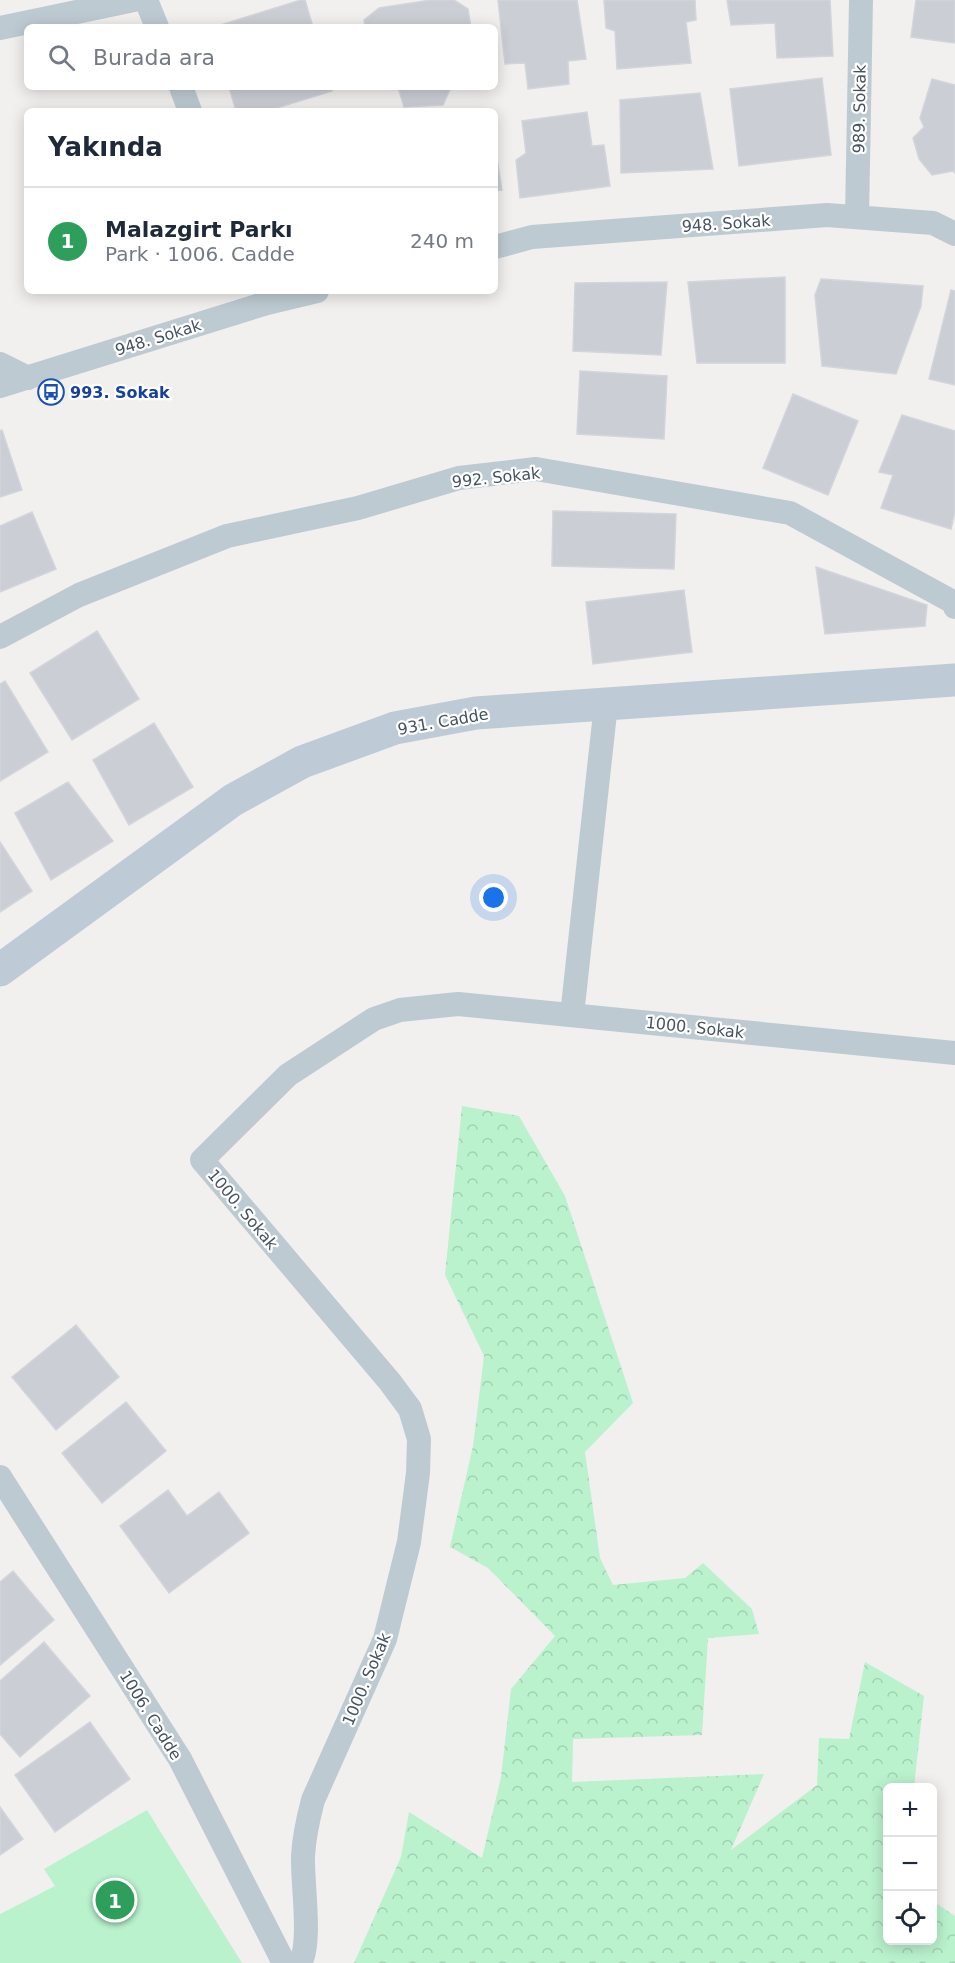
<!DOCTYPE html>
<html lang="tr">
<meta charset="utf-8">
<style>
body{margin:0;font-family:"DejaVu Sans",sans-serif;background:#f2f2f3;color:#1f2937}
.controls{position:absolute;right:18px;bottom:18px;display:grid;overflow:hidden;border-radius:9px;box-shadow:0 3px 15px #0003}
.controls button{width:54px;height:54px;display:grid;place-items:center;padding:0;border:0;border-bottom:2px solid #e0e1e3;background:#fff;color:#1f2937;font:30px sans-serif}
.you{position:absolute;left:494px;top:898px;width:21px;height:21px;margin:-15px;border:4px solid #fff;border-radius:50%;background:#1a73e8;box-shadow:0 0 0 9px #1a73e833}
.badge{display:grid;place-items:center;width:39px;height:39px;border-radius:50%;background:#0d77ed;color:#fff;font-size:20px;font-weight:700}
.pin{position:absolute;translate:-50% -50%;border:3px solid #fff;box-shadow:0 2px 6px #0006}
.list{margin:0;padding:0;list-style:none}
h2{display:flex;justify-content:space-between;align-items:center;height:78px;margin:0;padding:0 24px;font-size:26px}
h2 small{font-size:20px;font-weight:400;color:#747a83}
.list li{display:grid;grid-template-columns:39px 1fr auto;gap:18px;align-items:center;box-sizing:border-box;height:108px;padding:0 24px;border-top:2px solid #e0e1e3}
.list b{display:block;font-size:22px;white-space:nowrap}
.list p{margin:0;font-size:20px;white-space:nowrap;color:#747a83}
.list em{font-size:20px;font-style:normal;color:#747a83}
.icon{flex:none;width:33px;height:33px;fill:none;stroke:currentColor;stroke-width:2;stroke-linecap:round;stroke-linejoin:round}
.map{position:relative;flex:none;width:955px;height:1963px;overflow:hidden}
.search{position:absolute;background:#fff;box-shadow:0 3px 15px #0003;left:24px;top:24px;width:474px;height:66px;display:flex;align-items:center;gap:15px;box-sizing:border-box;padding:0 21px;border-radius:9px;color:#747a83;font-size:22px}
.panel{position:absolute;background:#fff;box-shadow:0 3px 15px #0003;left:24px;top:108px;width:474px;height:186px;border-radius:9px}
.map>svg:first-child{display:block}
.forest{fill:url(#forest-crowns)}
.park{fill:#baf2ce}
.building{fill:#cbced4;stroke:#d2d5db;stroke-width:1.5}
.lines{fill:none;stroke-linecap:round;stroke-linejoin:round}
.minor{stroke:#becad2;stroke-width:24}
.secondary{stroke:#becbd7;stroke-width:33}
.labels{text-anchor:middle;stroke-width:4.5;stroke-linejoin:round;paint-order:stroke}
.street-label{font-size:16px;fill:#46535e;stroke:#fff}
.transit-label{font-size:16px;font-weight:bold;fill:#164399;stroke:#fff;text-anchor:start}
</style>
<div class="map">
<svg width="955" height="1963" viewBox="0 0 955 1963">
<defs>
<pattern id="forest-crowns" width="20" height="18" patternUnits="userSpaceOnUse" patternTransform="scale(1.5)"><rect width="20" height="18" fill="#baf2ce"/><path d="M2 6a3 3 0 1 1 6 0M12 15a3 3 0 1 1 6 0" fill="none" stroke="#a1d1b3"/></pattern>
</defs>
<rect width="100%" height="100%" fill="#f2efef"/>
<path class="forest" d="M462,1106L519,1116L565,1196L633,1403L585,1452L600,1558L613,1585L685,1578L703,1563L752,1609L759,1634L708,1638L702,1735L573,1739L572,1782L764,1774L731,1850L817,1785L819,1738L849,1739L865,1662L924,1696L914,1787L888,1788V1940H932L933,1901L955,1916V1963H354L401,1857L409,1812L482,1858L501,1777L511,1689L555,1636L488,1568L450,1547L473,1446L484,1356L445,1275Z"/>
<path class="park" d="M147,1810L242,1963H0V1914L55,1886L44,1869Z"/>
<path class="building" d="M301,0H305L313,27H214Z
M431,0H454L468,9L471,27H365L364,20L379,8Z
M498,0H577L586,59L568,61L569,84L528,89L525,63L505,64Z
M604,0H695L696,20L686,22L691,63L617,69L615,31L606,28Z
M727,0H830L833,56L777,58L775,23L731,25Z
M916,0H955V43L911,37Z
M822,78L831,155L739,166L730,89Z
M932,79L955,85V173L953,171L932,175L919,159L913,138L924,127L920,118Z
M229,87H331L332,91L267,111H236Z
M398,87H451L443,105L404,107Z
M700,93L713,169L621,173L620,100Z
M587,112L592,146L604,145L610,186L520,198L516,160L526,153L522,121Z
M495,146L502,190L495,191Z
M785,277V363H697L688,282Z
M821,279L923,286L921,306L896,374L822,366L815,295Z
M667,282L661,355L573,351L575,283Z
M951,290L955,291V385L929,379Z
M580,371L667,376L664,439L577,434Z
M793,394L858,421L828,495L763,468Z
M902,415L955,431V511L951,529L881,508L893,475L879,472Z
M2,430L22,490L0,497V431Z
M553,511L676,514L674,569L552,566Z
M32,512L56,569L0,592V526Z
M816,567L927,605L925,626L825,634Z
M684,590L692,652L593,664L586,602Z
M97,631L139,699L72,740L30,673Z
M5,681L48,752L0,781V684Z
M154,723L193,787L129,825L93,760Z
M68,782L113,841L51,880L15,813Z
M0,842L32,891L0,912Z
M76,1325L119,1377L56,1430L12,1377Z
M126,1402L166,1451L102,1503L62,1453Z
M168,1490L187,1516L219,1492L249,1533L169,1593L120,1526Z
M13,1571L54,1620L0,1665V1582Z
M44,1642L90,1696L20,1757L0,1734V1681Z
M90,1722L130,1779L55,1832L15,1775Z
M0,1807L23,1839L0,1855Z"/>
<g class="lines">
<path class="minor" d="M146,0L157,27
M0,28L134,0
M181,87L190,111
M857,217L861,0
M495,247L532,237L827,215L933,223L955,234
M0,364L28,378
M0,386L267,303L317,291
M0,637L79,595L227,536L358,508L459,478L536,469L790,513L953,602L955,607
M572,1015L606,704
M0,1477L180,1759L284,1963
M300,1963C312,1944 302,1882 303,1856C304,1837 308,1819 313,1800L385,1639L409,1542L418,1473L419,1439L410,1409L390,1382L202,1160L288,1075L374,1019L400,1010L458,1004L955,1053"/>
<path class="secondary" d="M0,970L233,800L302,762L395,728L476,713L955,680"/>
</g>
<defs>
<g id="bus-ring" transform="scale(1.35)"><circle r="9.5" fill="#fff" stroke="#1a4fb4" stroke-width="1.5"/><path d="M-5-6H5V4H4V6H2V4H-2V6H-4V4H-5ZM-3.5-4V0h7V-4ZM-3.5 1.2v1.5H-2V1.2ZM2 1.2v1.5H3.5V1.2Z" fill="#1a4fb4"/></g>
</defs>
<g fill-rule="evenodd">
<use href="#bus-ring" x="51" y="392"/>
</g>
<g class="labels">
<g class="street-label">
<text transform="translate(859 109) rotate(-89)" y="6">989. Sokak</text>
<text transform="translate(726 223) rotate(-4)" y="6">948. Sokak</text>
<text transform="translate(158 337) rotate(-17)" y="6">948. Sokak</text>
<text transform="translate(496 477) rotate(-6)" y="6">992. Sokak</text>
<text transform="translate(443 721) rotate(-10)" y="6">931. Cadde</text>
<text transform="translate(695 1027) rotate(6)" y="6">1000. Sokak</text>
<text transform="translate(243 1209) rotate(50)" y="6">1000. Sokak</text>
<text transform="translate(366 1679) rotate(-67)" y="6">1000. Sokak</text>
<text transform="translate(151 1715) rotate(58)" y="6">1006. Cadde</text>
</g>
<g class="transit-label">
<text x="70" y="398">993. Sokak</text>
</g>
</g>
</svg>
<div class="controls">
<button>+</button>
<button>−</button>
<button><svg class="icon" aria-label="locate" viewBox="0 0 24 24"><circle cx="12" cy="12" r="6"/><path d="M12 2v4M12 18v4M2 12h4M18 12h4"/></svg></button>
</div>
<div class="you"></div>
<div class="pin badge" style="left:115px;top:1900px;background:#2e9e5b">1</div>
<div class="search"><svg class="icon" aria-label="search" viewBox="0 0 24 24"><circle cx="10" cy="10" r="6"/><path d="M15 15l6 6"/></svg>Burada ara</div>
<section class="panel">
<h2>Yakında<small></small></h2>
<ul class="list">
<li><span class="badge" style="background:#2e9e5b">1</span><div><b>Malazgirt Parkı</b><p>Park · 1006. Cadde</p></div><em>240 m</em></li>
</ul>
</section>
</div>
